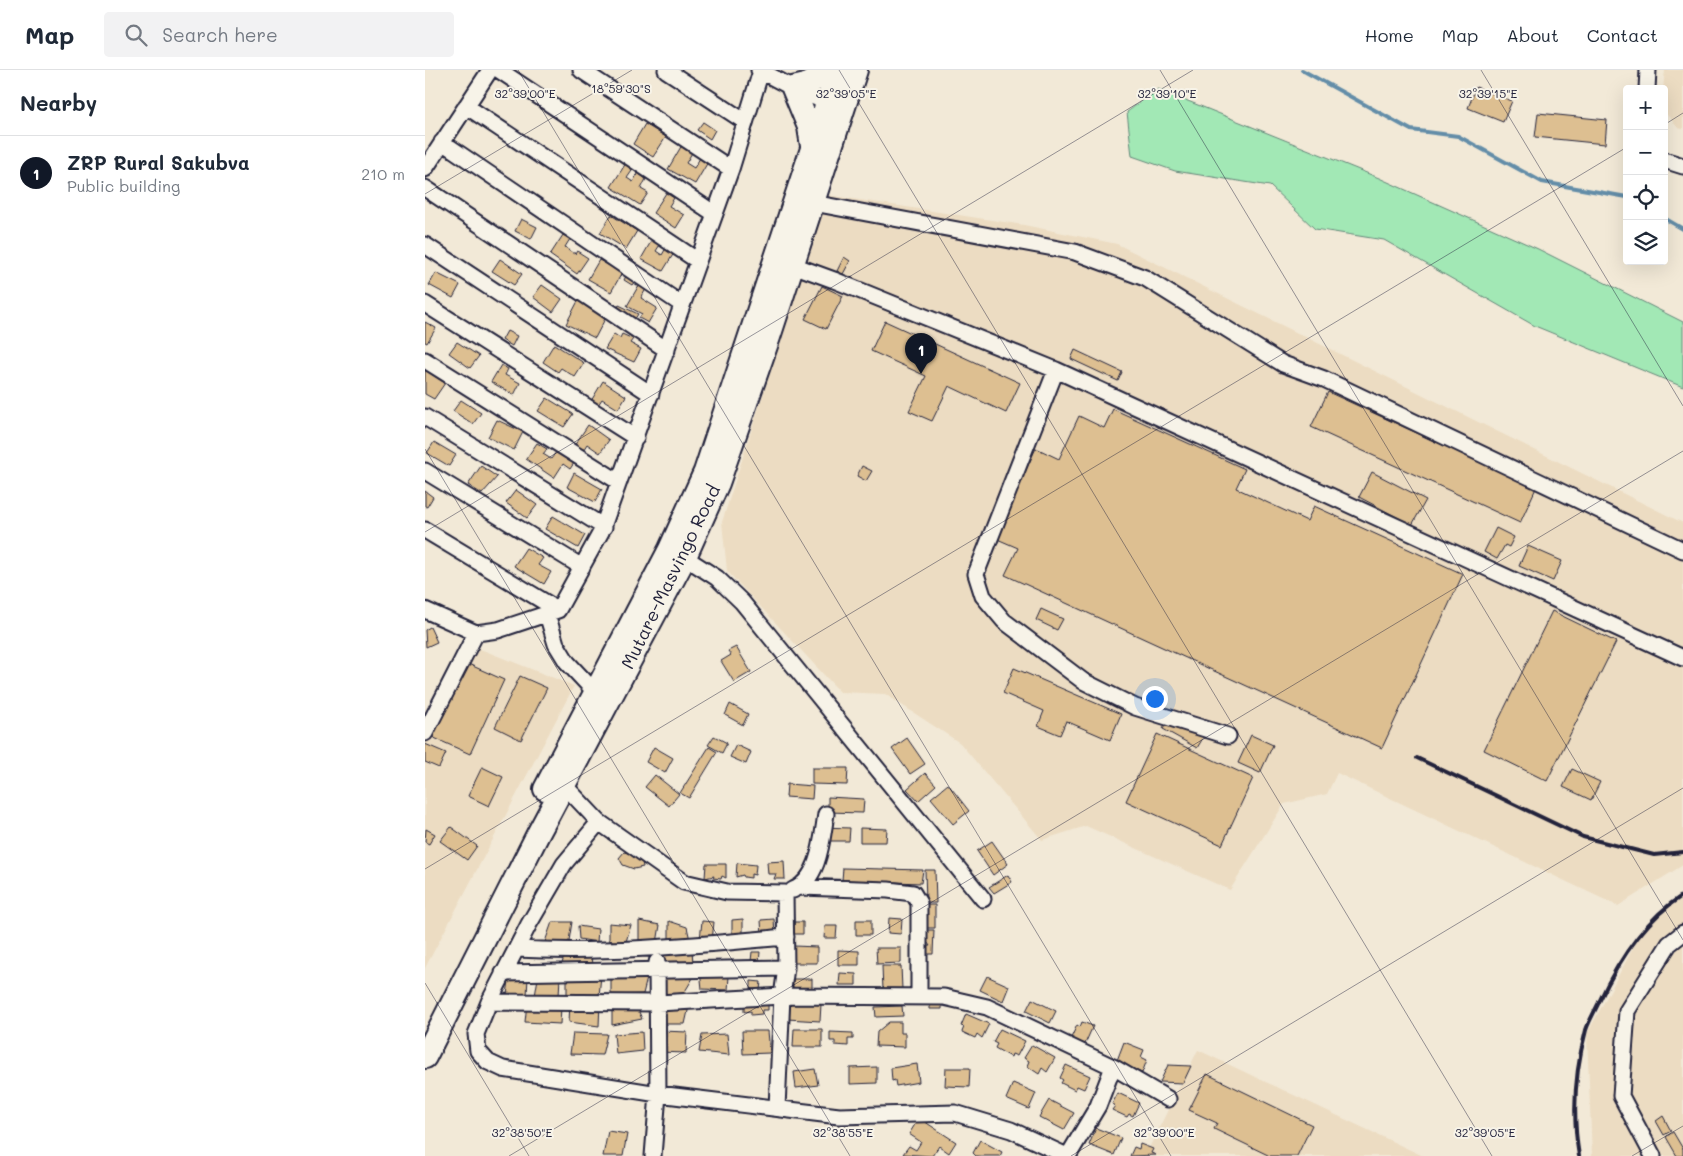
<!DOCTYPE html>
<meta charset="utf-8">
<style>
body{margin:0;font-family:Mali,sans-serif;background:#f2f2f3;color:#1f2937}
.controls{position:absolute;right:15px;top:15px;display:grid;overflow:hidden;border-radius:5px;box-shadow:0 5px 20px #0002}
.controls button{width:45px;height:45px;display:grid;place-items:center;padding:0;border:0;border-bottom:1px solid #e0e1e3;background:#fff;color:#1f2937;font:25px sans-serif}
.you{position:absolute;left:729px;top:628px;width:18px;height:18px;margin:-12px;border:4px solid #fff;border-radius:50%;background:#1a73e8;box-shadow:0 0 0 8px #1a73e833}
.badge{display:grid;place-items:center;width:32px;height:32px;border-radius:50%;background:#111827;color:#fff;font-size:16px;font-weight:700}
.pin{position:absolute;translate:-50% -41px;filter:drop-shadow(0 1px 2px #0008)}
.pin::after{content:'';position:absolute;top:26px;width:18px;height:15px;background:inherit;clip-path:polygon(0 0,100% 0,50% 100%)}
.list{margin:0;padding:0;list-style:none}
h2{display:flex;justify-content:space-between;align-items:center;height:65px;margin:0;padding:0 20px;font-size:21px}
h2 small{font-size:16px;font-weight:400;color:#747a83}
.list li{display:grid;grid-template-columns:32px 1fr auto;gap:15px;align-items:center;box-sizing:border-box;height:75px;padding:0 20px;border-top:1px solid #e0e1e3}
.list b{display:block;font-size:19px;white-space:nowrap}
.list p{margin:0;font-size:16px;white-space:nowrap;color:#747a83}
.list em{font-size:16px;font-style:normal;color:#747a83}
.icon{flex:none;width:28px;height:28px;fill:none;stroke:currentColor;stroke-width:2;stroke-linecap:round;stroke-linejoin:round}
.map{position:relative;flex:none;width:1258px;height:1086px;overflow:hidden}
header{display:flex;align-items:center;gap:30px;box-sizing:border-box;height:70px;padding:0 25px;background:#fff;border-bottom:1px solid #e0e1e3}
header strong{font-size:24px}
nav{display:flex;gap:28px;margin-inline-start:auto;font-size:18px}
.search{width:350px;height:45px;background:#f2f2f3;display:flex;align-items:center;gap:12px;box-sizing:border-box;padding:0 18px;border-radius:5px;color:#747a83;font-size:19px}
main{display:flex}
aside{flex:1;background:#fff}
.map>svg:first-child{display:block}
.built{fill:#ecdcc2}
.green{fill:#a2e8b5;stroke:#628578}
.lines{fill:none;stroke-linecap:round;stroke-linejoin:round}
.stream{stroke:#638da8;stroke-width:4}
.building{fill:#ddbf91;stroke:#22223b}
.minor-casing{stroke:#22223b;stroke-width:19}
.highway-casing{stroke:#22223b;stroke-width:26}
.minor{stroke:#f7f3e8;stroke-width:15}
.highway{stroke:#f7f3e8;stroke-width:22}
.rail{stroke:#22223b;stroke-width:4}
.ticks{fill:none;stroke:#22223b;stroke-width:1;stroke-opacity:0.45}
.labels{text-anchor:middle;stroke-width:4;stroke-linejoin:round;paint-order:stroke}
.street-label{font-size:18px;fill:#22223b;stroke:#f7f3e8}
.ticks-label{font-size:12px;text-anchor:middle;fill:#22223b;stroke:#f7f3e8;stroke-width:4;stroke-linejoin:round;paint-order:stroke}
</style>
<header>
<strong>Map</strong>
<div class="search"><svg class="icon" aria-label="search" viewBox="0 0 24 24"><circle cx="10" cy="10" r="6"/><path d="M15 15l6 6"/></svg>Search here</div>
<nav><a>Home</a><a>Map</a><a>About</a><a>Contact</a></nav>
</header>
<main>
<aside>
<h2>Nearby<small></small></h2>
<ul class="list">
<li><span class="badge">1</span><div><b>ZRP Rural Sakubva</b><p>Public building</p></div><em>210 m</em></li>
</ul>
</aside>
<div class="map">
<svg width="1258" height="1086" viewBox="0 0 1258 1086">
<rect width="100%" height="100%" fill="#f2e9d7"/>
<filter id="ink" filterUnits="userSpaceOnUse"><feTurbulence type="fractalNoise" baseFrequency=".02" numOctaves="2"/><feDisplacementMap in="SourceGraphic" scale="10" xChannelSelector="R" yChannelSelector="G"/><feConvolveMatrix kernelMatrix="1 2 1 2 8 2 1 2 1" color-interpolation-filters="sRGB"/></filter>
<g filter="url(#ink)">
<path class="built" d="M1240,0H1258V59L1253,58L1239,41L1238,19Z
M402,125L599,155L692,174L1258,453V795L1193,836L912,703L902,724L859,734L805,820L661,756L617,770L535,673L460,624L415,622L302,501L297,452Z
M45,575L149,616L0,898V659Z
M1258,824V1086H1167L1162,964L1221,854Z
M773,980L998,1086H720Z"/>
<path class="green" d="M733,19L954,108L1113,179L1258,252V317L1110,256L959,170L890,159L845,116L750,101L707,86L702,42Z"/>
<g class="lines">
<path class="stream" d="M877,0L986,60L1033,66L1117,112L1202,127
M1239,148L1258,159"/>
</g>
<path class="building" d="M1051,17L1087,31L1078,52L1043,38Z
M1113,43L1182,50L1180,74L1110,67Z
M278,52L290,60L285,69L272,60Z
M220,54L241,67L228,87L208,74Z
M257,75L268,81L261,93L269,98L275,88L283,92L270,114L243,99Z
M201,93L209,98L202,108L208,112L213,103L221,109L216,119L223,123L215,135L186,117Z
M241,123L249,128L244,136L259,145L251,158L228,143Z
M186,145L212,161L201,179L175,163Z
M96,149L112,157L106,169L90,161Z
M138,165L145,169L140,177L150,184L152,181L163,188L152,204L125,185Z
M228,168L236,173L231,181L237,185L241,178L249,183L238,201L216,189Z
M419,187L425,191L418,204L412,201Z
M75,189L97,204L89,215L67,201Z
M174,190L197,203L186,222L163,209Z
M11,203L35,215L28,228L4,215Z
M201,206L210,211L207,215L199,210Z
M117,215L137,229L128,242L108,227Z
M214,215L221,219L216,228L232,238L223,253L214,248L217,244L202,236Z
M397,216L418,226L401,259L380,249Z
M153,231L182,245L170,268L141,254Z
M194,235L213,244L208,252L191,240Z
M460,251L595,313L581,343L524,316L507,351L484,341L501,306L446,281Z
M0,252L11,258L2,273L0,272Z
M82,261L92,266L87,276L77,270Z
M189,264L195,268L197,264L208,269L205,273L216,279L209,292L180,279Z
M32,272L54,286L45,298L24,283Z
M129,274L159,293L150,307L136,298L133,302L118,292Z
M650,280L697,302L693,311L646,289Z
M76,295L83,299L80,305L95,313L89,325L66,312Z
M0,300L20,313L9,329L0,324Z
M178,311L201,326L193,339L177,329L173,335L166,331Z
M903,322L1111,418L1095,453L886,357Z
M122,328L148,344L139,357L113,341Z
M36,330L56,343L48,354L28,341Z
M688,339L820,399L811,418L882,451L889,436L1038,504L957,678L580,505L593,478L570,468L611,378L634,389L654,346L679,358Z
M72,350L98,362L89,380L63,367Z
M163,355L184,370L175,383L162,374L157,382L149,376Z
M9,372L31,385L24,396L2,383Z
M112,373L122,379L118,384L126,389L131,382L149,393L145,399L138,394L129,408L101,389Z
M56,396L72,407L57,424L43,415Z
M437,396L447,401L441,411L432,406Z
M947,402L1001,430L987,455L934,427Z
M149,403L177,419L170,432L142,417Z
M91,420L112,435L102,448L81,433Z
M0,421L8,427L2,437L0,436Z
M128,446L160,465L153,478L120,459Z
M1071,458L1089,467L1084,477L1080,475L1072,489L1059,482Z
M1103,476L1137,491L1128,511L1094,496Z
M101,478L118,488L113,495L126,502L119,514L89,496Z
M616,539L638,549L632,560L611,550Z
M1127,541L1191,572L1122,711L1059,680Z
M5,557L12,572L1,577L0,560Z
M311,577L326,602L309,612L296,591L306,585L303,581Z
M41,593L79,610L45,684L7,667Z
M589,598L696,644L685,670L641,651L635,665L613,656L619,641L578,623Z
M95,606L122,618L96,670L70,657Z
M305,634L323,644L318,655L300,645Z
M747,644L781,663L772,678L738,659Z
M732,664L828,708L797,775L701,731Z
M826,665L848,675L835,703L813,693Z
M289,666L302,673L297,683L283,675Z
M482,668L500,694L485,704L467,679Z
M0,674L21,683L14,698L0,692Z
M311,675L326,682L321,694L305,687Z
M229,677L248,688L240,703L221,692Z
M284,677L292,682L264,728L255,723Z
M57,697L78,707L64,736L43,726Z
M387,698H423L422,715L387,714Z
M1147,699L1175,712L1166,730L1138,717Z
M500,703L511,715L493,731L482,719Z
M230,705L254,724L244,736L220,717Z
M362,714L388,716L387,729L361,727Z
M523,714L544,741L528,754L506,728Z
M403,727L439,729L438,743L403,742Z
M26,757L52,776L42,790L15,771Z
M397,757L425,758L424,771H397Z
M435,758L462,759L461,772H435Z
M1,759L10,764L4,774L0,772Z
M567,771L583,794L568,805L552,781Z
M199,782L216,787L218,797L209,799L198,795L194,788Z
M359,791L360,809H349L351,804H343L342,792Z
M312,793L331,795L330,805L326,804V808L319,807L318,805L311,807Z
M281,794H301V808L297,806L296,809L288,808L289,806L280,808Z
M418,798L498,800L496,813L417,810Z
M500,800H510L511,833H501Z
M583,805L587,812L569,823L564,817Z
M500,835H510V858H500Z
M464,848L477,849L476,864L463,863Z
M318,849V866H307V850Z
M349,849L350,865L337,866L336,850Z
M431,850H446V865H431Z
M214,851L235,855L232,873L214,870Z
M244,851L262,857L265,870L244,873Z
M277,851L289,852L287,871L275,870Z
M127,852H147L143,877L120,872Z
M368,852H378V864H368Z
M184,853L206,855L200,875L184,870Z
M153,856L173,859L172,872L154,869Z
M400,856H412L411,868H399Z
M500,860H509L508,884H500L501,876H505L500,869Z
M369,876L392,877V893H368Z
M451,878H476V893L452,894Z
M267,879L268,895L243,896L237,882Z
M413,880L434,881V895H413Z
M140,882L166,885L167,895L136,898Z
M327,882H335L334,892L326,891Z
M457,896H476L477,919L458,920Z
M232,900L268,908L259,923L233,925Z
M275,900L304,906L303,920L277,919Z
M186,901L223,904L218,924L186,925Z
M114,902L135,906L134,926H110Z
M142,902L176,905L174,926L142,925Z
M415,903L431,904V915H414Z
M562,906L584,916L578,931L555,920Z
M103,907L102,925H82L84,910Z
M368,909H387V926H368Z
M326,911L336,912L335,920L326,919Z
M607,929L631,941L625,953L601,941Z
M505,930H517V939H505Z
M265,932L260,954H233L240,933Z
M363,932L396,934L395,951L362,949Z
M102,933L136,937L135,954L100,952Z
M145,933H175L174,956L144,952Z
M187,933H210L217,949L187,955Z
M319,933H343V940H337V944L326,945V941L319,942Z
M477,936L478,946L451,947L450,937Z
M541,944L564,954L557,968L552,964L550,968L537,962L539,957L536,956Z
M464,952H476V963H480V977L451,976L452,962Z
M657,952L668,956L660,974L646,968L652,955L655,957Z
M369,959H397V977H368Z
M575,959L600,971L592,986L587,984L586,987L570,978L572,974L568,972Z
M237,961L262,962L261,983L233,982Z
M317,961H343L345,983L318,984Z
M217,962L218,981L191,984L189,964Z
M405,962L428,963V969H423V976L410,975V971H405Z
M148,963L182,964L177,985L145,984Z
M302,964L304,985L274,982L277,965Z
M699,972L719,980L716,987L722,990L717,1003L691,993Z
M607,975L630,988L622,1002L617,998L614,1004L602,996L604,991L599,988Z
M492,994L494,1012L471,1016L470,1010L467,1011L466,998Z
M641,995L665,1006L659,1019L652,1016L650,1020L636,1013L638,1010L635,1008Z
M743,995L766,996L758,1013L735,1012Z
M452,997V1013L425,1014V998Z
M521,998H545L544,1017L520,1016Z
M390,999L393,1015L371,1018L369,1002Z
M782,1004L887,1055L872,1086H845L789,1059L792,1053L764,1040Z
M588,1013L611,1023L604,1039L581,1029Z
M693,1023L714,1033L708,1046L704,1044L702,1047L687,1040L690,1036L687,1034Z
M624,1030L649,1043L639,1060L614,1047Z
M1238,1046L1246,1061L1239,1065L1231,1051Z
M494,1048L531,1072L524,1083L514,1076L507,1086L478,1084L484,1076L491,1080L496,1072L484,1064Z
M671,1058L696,1068L689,1085L664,1075Z
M183,1061L202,1064L198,1086H178Z
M1248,1062L1258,1079V1086H1252L1241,1067Z
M555,1070L577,1082L575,1086H551L548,1083Z
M715,1074L728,1079L726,1083L731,1085L705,1086L709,1077L714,1079Z"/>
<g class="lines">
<g class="minor-casing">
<path id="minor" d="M74,0L290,144
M156,0L306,99
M241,0L319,51
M334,0L368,18L411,36
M1222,19L1223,0
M41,36L273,191
M17,72L256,234
M1239,90L1258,96
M0,99L65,0
M0,118L242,280
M388,133L650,182L720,208L858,294L899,309L1258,480
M0,175L226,324
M368,195L409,210L631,300L1258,588
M0,234L211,368
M0,290L194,412
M631,300L551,504L558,526L579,551L658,611L710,637L803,666
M0,347L179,457
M0,401L157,497
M0,460L133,540
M253,483L292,508L317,532L558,829
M0,540L51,563
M122,544L131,574L142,592L169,621
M0,663L51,563L73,560L133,540L176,462L306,99L336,1
M139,715L174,752L139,794L104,854L64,932L51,964L53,981L63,992L78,999L233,1024L414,1046L530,1043L586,1060L642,1086
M174,752L259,812L302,822L360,823L361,898L357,926L352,1038
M376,817L463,820L488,823L494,833V927
M368,820C395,809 397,768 401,744
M91,879C181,884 271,875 361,867
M78,903L361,898
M64,932L233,933L357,926L519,927L562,937L688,997L743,1029
M228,1086L233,1024L232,892
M643,1086L673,1036L688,997
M1228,1086L1196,1026L1202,941L1244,874L1258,863"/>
</g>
<g class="highway-casing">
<path id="highway" d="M387,76L384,57L368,18L381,15L406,0
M120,719L245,479L280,402L413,0
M0,987L113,764L260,487L293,413L344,267L431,0"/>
</g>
<use href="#minor" class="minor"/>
<use href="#highway" class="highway"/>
<path class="rail" d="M992,688L1158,767L1229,785L1258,782
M1154,1086C1147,1044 1150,1001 1161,960C1164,951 1170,941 1174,932C1193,891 1219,850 1258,825"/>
</g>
</g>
<path class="ticks" d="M93,0L746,1086M414,0L1067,1086M735,0L1258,870M1056,0L1258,336M1239,55L1258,43M0,124L207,0M0,379L425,1086M0,462L768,0M0,799L1202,77M0,913L104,1086M84,1086L1258,381M646,1086L1258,718M1207,1086L1258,1056"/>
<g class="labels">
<g class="street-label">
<text transform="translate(246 507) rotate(-64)" y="6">Mutare-Masvingo Road</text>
</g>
</g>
<g class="ticks-label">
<text x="196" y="23">18°59'30"S</text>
<text x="100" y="28">32°39'00"E</text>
<text x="421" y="28">32°39'05"E</text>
<text x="742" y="28">32°39'10"E</text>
<text x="1063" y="28">32°39'15"E</text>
<text x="97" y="1067">32°38'50"E</text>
<text x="418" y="1067">32°38'55"E</text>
<text x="739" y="1067">32°39'00"E</text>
<text x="1060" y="1067">32°39'05"E</text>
</g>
</svg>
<div class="controls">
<button>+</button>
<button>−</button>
<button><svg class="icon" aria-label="locate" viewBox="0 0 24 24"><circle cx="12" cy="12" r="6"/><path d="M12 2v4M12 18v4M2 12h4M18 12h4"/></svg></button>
<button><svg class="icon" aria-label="layers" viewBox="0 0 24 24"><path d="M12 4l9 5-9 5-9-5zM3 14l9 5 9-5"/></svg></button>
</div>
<div class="you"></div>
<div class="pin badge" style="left:496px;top:304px">1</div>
</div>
</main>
